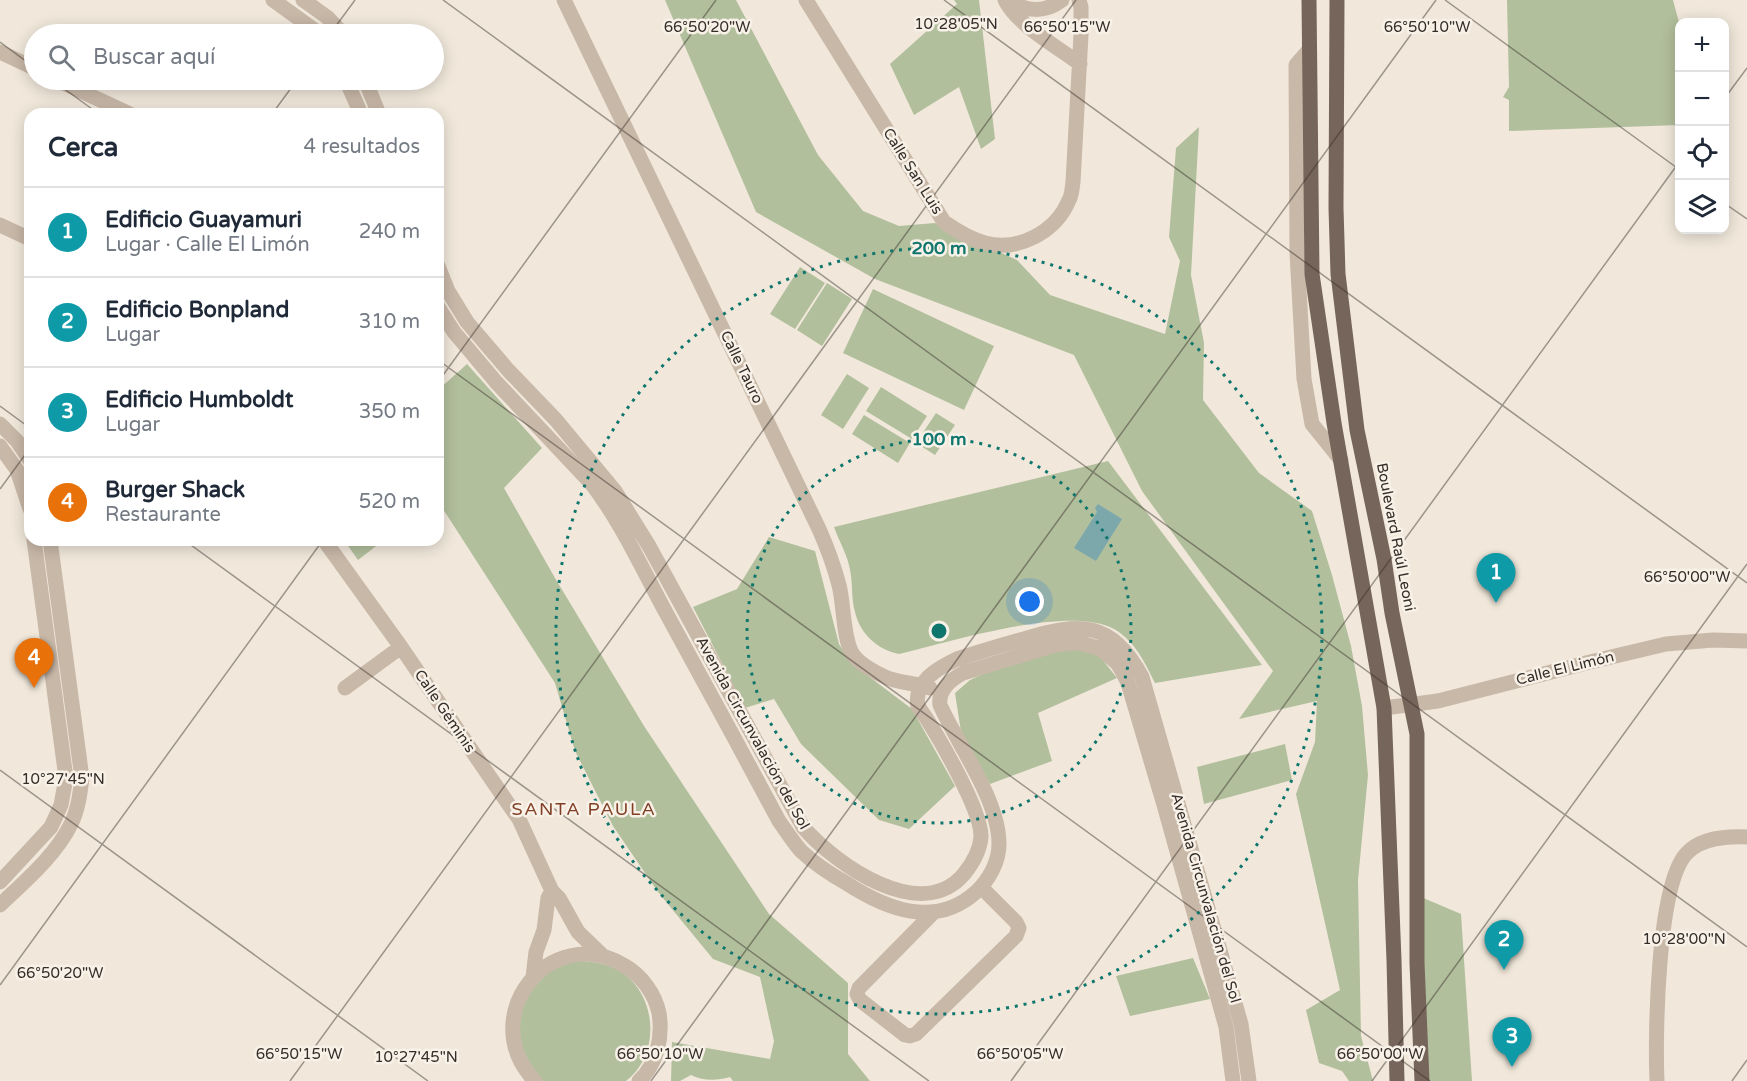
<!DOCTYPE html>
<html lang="es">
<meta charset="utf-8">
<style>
body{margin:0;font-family:"Varela Round",sans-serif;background:#f6f6f7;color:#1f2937}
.controls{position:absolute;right:18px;top:18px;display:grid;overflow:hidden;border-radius:12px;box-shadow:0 3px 15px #0003}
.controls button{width:54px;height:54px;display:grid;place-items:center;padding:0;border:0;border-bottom:2px solid #e0e1e3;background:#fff;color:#1f2937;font:30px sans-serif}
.you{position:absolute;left:1030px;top:602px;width:21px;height:21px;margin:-15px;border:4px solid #fff;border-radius:50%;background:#1a73e8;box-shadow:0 0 0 9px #1a73e833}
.badge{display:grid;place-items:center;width:39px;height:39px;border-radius:50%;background:#111827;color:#fff;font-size:20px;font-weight:700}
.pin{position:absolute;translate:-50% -50px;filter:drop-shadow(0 2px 3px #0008)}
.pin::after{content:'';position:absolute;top:32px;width:21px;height:18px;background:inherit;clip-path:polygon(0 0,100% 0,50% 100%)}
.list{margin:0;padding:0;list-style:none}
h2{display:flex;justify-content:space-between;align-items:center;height:78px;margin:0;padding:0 24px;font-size:26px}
h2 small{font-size:20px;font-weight:400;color:#747a83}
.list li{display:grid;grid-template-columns:39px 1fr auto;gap:18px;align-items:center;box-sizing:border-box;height:90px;padding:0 24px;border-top:2px solid #e0e1e3}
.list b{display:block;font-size:22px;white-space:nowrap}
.list p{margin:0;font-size:20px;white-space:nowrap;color:#747a83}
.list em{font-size:20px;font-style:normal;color:#747a83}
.icon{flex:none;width:33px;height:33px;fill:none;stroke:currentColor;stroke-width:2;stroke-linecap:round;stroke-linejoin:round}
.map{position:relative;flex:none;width:1747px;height:1081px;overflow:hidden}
.search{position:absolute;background:#fff;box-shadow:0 3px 15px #0003;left:24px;top:24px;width:420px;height:66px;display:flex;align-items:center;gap:15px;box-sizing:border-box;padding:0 21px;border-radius:33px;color:#747a83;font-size:22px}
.panel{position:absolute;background:#fff;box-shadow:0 3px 15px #0003;left:24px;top:108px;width:420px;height:438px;border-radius:18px}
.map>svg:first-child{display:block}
.green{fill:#b2bf9c}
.water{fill:#7ca8ac}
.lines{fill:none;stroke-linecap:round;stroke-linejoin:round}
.minor{stroke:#c8b8a8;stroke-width:15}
.major{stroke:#76655a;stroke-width:15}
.ticks{fill:none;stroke:#352d28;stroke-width:1.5;stroke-opacity:0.45}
.ring{fill:none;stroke:#0f766e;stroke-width:3;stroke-dasharray:3 6}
.labels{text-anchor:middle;stroke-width:5;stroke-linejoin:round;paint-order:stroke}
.street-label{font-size:15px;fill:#352d28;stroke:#f8f1e8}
.quarter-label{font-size:18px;letter-spacing:1.5px;fill:#803f25;stroke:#f8f1e8}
.ticks-label{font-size:15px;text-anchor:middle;fill:#352d28;stroke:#f8f1e8;stroke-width:5;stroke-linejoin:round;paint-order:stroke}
.centre{fill:#0f766e;stroke:#f8f1e8;stroke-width:3}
.ring-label{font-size:18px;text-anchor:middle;font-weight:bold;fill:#0f766e;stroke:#f8f1e8;stroke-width:5;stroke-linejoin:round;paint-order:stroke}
</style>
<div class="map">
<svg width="1747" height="1081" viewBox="0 0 1747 1081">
<rect width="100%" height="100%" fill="#f1e8db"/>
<path class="green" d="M665,0H736L818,155L863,211L899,226L935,223L1017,260L1050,295L1165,334L1180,261L1169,237L1176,148L1199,127L1191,275L1204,343L1203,400L1259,473L1312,511L1332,575L1351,646L1362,706L1368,775L1358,880L1361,1036L1373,1081H1349L1342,1071L1319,1063L1306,1010L1340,990L1296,794L1315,742L1317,701L1239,719L1273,671L1142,491L1074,355L875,279L756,212Z
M954,0H979L995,139L981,149L959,87L914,115L890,64L957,4Z
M1507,0H1673L1680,26L1679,125L1509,131V100L1503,97L1509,87Z
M800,267L825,283L795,329L770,314Z
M827,283L852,299L822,346L797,330Z
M873,289L994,346L964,410L843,353Z
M467,364L542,448L504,488L555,578L644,726L769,914L848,983V1054L870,1081H733L730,1077C716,1081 704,1081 691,1075L680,1081H671L672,1042L770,1059L774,1041L760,977L713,959L658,892L613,826L575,751L555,683L443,509L438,504V390Z
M847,374L869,388L843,429L821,415Z
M881,387L927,416L912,439L866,411Z
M936,413L955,425L935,455L916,443Z
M864,415L910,443L898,463L852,434Z
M1108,461L1262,665L1155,683C1145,663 1135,641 1114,629C1069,604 950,642 899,654C878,650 860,634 855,612C851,598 853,584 850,570C848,556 839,541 834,527Z
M769,537L815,551L839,644L851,663L912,709L955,786L909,829L879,820L801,744L774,699L745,708L693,607L737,589Z
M344,540H384L358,560Z
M1077,645L1098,654L1117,678L1038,713L1052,761L990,784L961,732L955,693L970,680L1000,666Z
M1285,744L1292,780L1204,804L1197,767Z
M1421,897L1461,914L1472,1081H1427Z
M1193,958L1210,999L1130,1016L1116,976Z
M573,961C588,961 601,962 614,968C657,988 663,1053 626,1081H543L530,1068L519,1047L521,1002L551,969Z"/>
<path class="water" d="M1098,504L1122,519L1096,561L1074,548L1097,512L1095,508Z"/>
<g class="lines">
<path class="minor" d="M273,0L320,34
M303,0L327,17L343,34
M564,0L819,529C827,547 834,566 839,585C844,604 843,638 852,653C858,663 871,670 881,675C897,684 914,682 930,688
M806,0L944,222C957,231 970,239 985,243C1018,252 1056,232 1069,200C1072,195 1072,188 1073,182L1081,35V7L1079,0
M1005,0C1017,25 1058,47 1080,64
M1008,0C1026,12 1045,13 1062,0
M1309,50L1296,65L1297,253L1304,379L1312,424L1341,460
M0,52L34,68
M57,80L130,114
M346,80L361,114
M365,80L379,114
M0,225L30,239
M438,266L448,291L467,322L508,370L556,420L615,491L649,546L803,827C835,864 921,925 964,874C972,864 980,851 981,837C982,810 935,730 918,706C913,682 938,668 957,659C979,652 1002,645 1024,639C1080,622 1112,620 1142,677L1241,1024L1249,1081
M438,307L454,332L496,382L591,483C621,522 641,566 664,609C703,680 741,750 779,821C786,831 793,842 801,851C814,863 830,874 846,883C886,909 935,929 976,892C989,880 999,862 999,844C999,800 958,745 940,705C938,690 950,680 963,673L1055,645L1073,643H1081L1101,649L1117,663L1122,671L1128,683L1164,805L1226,1027L1233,1081
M0,424L17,441L30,460
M0,446L17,470L30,509
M324,540L401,647L507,802L519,819L552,891L559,898L578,932L604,957
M345,688L401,647
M1384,708L1438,701L1590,662L1666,644L1713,640L1747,641
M0,882L51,827L61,805L66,778L34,540
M0,905C25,881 56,855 71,824C78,810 80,794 82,778L50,540
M934,912L859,988L857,994L860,1000L905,1035L910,1036L916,1034L1016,936L1019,928L1016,922L981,887
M533,977L536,952L544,930L548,898L552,891
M535,1081C474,1018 550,920 625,966C642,976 655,994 659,1013C663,1037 657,1064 639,1081
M1657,1081C1655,1037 1657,883 1687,853C1701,838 1728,836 1747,837"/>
<path class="major" d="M1309,0L1312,274L1334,423L1384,708L1394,960L1397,1081
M1337,0L1336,208L1338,274L1357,430L1384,559L1392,613L1417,734V963L1422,1081"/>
</g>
<path class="ticks" d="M443,0L1747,947M944,0L1747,583M1445,0L1680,170M330,34L355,0M0,42L34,67M52,80L99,114M1724,99L1747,68M272,114L297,80M1724,203L1747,219M438,360L1430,1081M438,382L716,0M0,406L30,428M0,489L30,448M184,540L929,1081M0,770L428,1081M0,985L323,540M290,1081L1076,0M651,1081L1436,0M1011,1081L1680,161M1372,1081L1747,564M1732,1081L1747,1060"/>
<g class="ring">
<circle cx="939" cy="631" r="192"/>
<circle cx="939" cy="631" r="383"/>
</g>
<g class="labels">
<g class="street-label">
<text transform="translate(913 171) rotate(58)" y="5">Calle San Luis</text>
<text transform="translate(742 367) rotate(64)" y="5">Calle Tauro</text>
<text transform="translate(1396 537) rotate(79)" y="5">Boulevard Raúl Leoni</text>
<text transform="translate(1565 668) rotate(-14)" y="5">Calle El Limón</text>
<text transform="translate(445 711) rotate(56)" y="5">Calle Géminis</text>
<text transform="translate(753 733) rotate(61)" y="5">Avenida Circunvalación del Sol</text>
<text transform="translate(1206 898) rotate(74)" y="5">Avenida Circunvalación del Sol</text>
</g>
<g class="quarter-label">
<text x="584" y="815">SANTA PAULA</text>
</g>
</g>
<g class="ticks-label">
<text x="956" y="29">10°28'05"N</text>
<text x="1067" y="32">66°50'15"W</text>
<text x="1427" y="32">66°50'10"W</text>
<text x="707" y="32">66°50'20"W</text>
<text x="1687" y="582">66°50'00"W</text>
<text x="63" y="784">10°27'45"N</text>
<text x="1684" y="944">10°28'00"N</text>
<text x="60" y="978">66°50'20"W</text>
<text x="299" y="1059">66°50'15"W</text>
<text x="660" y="1059">66°50'10"W</text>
<text x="1020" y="1059">66°50'05"W</text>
<text x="1380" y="1059">66°50'00"W</text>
<text x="416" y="1062">10°27'45"N</text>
</g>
<circle cx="939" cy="631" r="9" class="centre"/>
<g class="ring-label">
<text x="939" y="254">200 m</text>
<text x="939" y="445">100 m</text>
</g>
</svg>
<div class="controls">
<button>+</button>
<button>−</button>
<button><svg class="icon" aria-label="locate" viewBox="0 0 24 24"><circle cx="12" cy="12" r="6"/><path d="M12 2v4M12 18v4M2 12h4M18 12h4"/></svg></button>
<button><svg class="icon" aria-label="layers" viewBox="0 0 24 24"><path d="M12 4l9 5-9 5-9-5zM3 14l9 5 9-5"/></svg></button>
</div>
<div class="you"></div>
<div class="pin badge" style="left:1496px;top:603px;background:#0f9aa8">1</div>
<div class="pin badge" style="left:1504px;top:970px;background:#0f9aa8">2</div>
<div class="pin badge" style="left:1512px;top:1067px;background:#0f9aa8">3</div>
<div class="pin badge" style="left:34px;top:688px;background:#e8710a">4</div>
<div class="search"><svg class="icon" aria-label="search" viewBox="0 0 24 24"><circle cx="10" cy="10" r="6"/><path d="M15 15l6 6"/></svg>Buscar aquí</div>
<section class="panel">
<h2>Cerca<small>4 resultados</small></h2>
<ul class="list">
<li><span class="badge" style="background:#0f9aa8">1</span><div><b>Edificio Guayamuri</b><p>Lugar · Calle El Limón</p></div><em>240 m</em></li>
<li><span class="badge" style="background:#0f9aa8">2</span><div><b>Edificio Bonpland</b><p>Lugar</p></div><em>310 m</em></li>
<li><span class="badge" style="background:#0f9aa8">3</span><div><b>Edificio Humboldt</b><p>Lugar</p></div><em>350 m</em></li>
<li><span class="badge" style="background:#e8710a">4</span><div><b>Burger Shack</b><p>Restaurante</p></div><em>520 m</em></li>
</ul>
</section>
</div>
